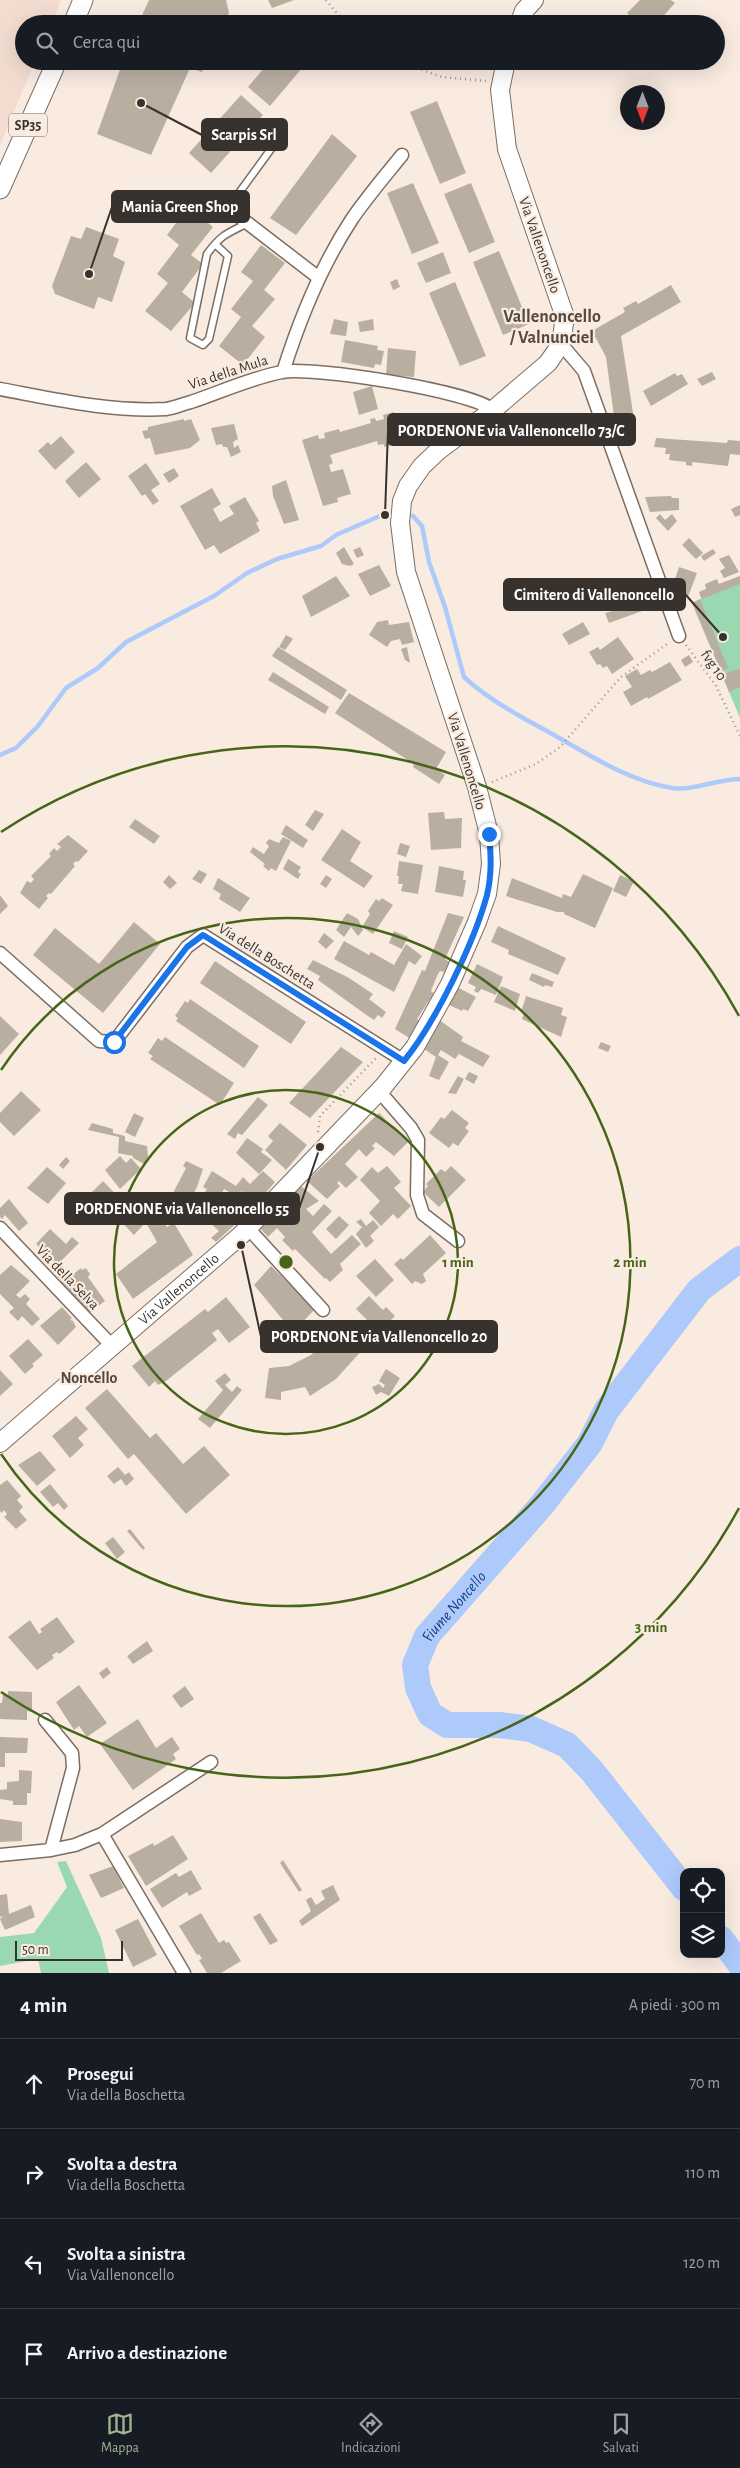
<!DOCTYPE html>
<html lang="it">
<meta charset="utf-8">
<style>
body{margin:0;font-family:"Alegreya Sans",sans-serif;background:#20242c;color:#f1f3f6}
.controls{position:absolute;right:15px;bottom:15px;display:grid;overflow:hidden;border-radius:10px;box-shadow:0 5px 20px #0002}
.controls button{width:45px;height:45px;display:grid;place-items:center;padding:0;border:0;border-bottom:1px solid #363941;background:#171b24;color:#f1f3f6;font:25px sans-serif}
.compass{position:absolute;left:620px;top:85px;width:45px;height:45px;border-radius:50%;background:#171b24;box-shadow:0 5px 20px #0002;rotate:180deg}
.scale{position:absolute;left:15px;bottom:12px;width:108px;box-sizing:border-box;padding-left:5px;border:2px solid #38322e;border-top:0;font-size:14px;line-height:18px;white-space:nowrap;color:#38322e;-webkit-text-stroke:4px #faebe0;paint-order:stroke}
.stop{position:absolute;width:15px;height:15px;margin:-11px;border:4px solid #1a73e8;border-radius:50%;background:#fff}
.stop.end{background:#1a73e8;border-color:#fff;box-shadow:0 1px 5px #0008}
.list{margin:0;padding:0;list-style:none}
h2{display:flex;justify-content:space-between;align-items:center;height:65px;margin:0;padding:0 20px;font-size:21px}
h2 small{font-size:16px;font-weight:400;color:#9ea1a6}
.list li{display:grid;grid-template-columns:32px 1fr auto;gap:15px;align-items:center;box-sizing:border-box;height:90px;padding:0 20px;border-top:1px solid #363941}
.list b{display:block;font-size:19px;white-space:nowrap}
.list p{margin:0;font-size:16px;white-space:nowrap;color:#9ea1a6}
.list em{font-size:16px;font-style:normal;color:#9ea1a6}
.icon{flex:none;width:28px;height:28px;fill:none;stroke:currentColor;stroke-width:2;stroke-linecap:round;stroke-linejoin:round}
.map{position:relative;flex:none;width:740px;height:1973px;overflow:hidden}
.search{position:absolute;background:#171b24;box-shadow:0 5px 20px #0002;left:15px;right:15px;top:15px;height:55px;display:flex;align-items:center;gap:12px;box-sizing:border-box;padding:0 18px;border-radius:28px;color:#9ea1a6;font-size:19px}
.sheet{height:425px;background:#171b24}
nav{display:flex;justify-content:space-around;align-items:center;box-sizing:border-box;height:70px;border-top:1px solid #363941;background:#171b24;font-size:14px;color:#9ea1a6}
nav a{display:grid;justify-items:center;gap:2px}
nav .on{color:#a4b393}
.map>svg:first-child{display:block}
.industrial{fill:#f2dcd0}
.green{fill:#9ad8b2}
.lines{fill:none;stroke-linecap:round;stroke-linejoin:round}
.stream{stroke:#adcafb;stroke-width:4.5}
.river{stroke:#adcafb;stroke-width:26}
.building{fill:#b9afa1}
.lane-casing{stroke:#7b6e64;stroke-width:9}
.street-casing{stroke:#7b6e64;stroke-width:15}
.secondary-casing{stroke:#7b6e64;stroke-width:20}
.primary-casing{stroke:#7b6e64;stroke-width:21}
.path{stroke:#9f958d;stroke-width:2.5;stroke-dasharray:1 4;stroke-linecap:butt}
.lane{stroke:#fff;stroke-width:6}
.street{stroke:#fff;stroke-width:12}
.secondary{stroke:#fff;stroke-width:18}
.primary{stroke:#fff;stroke-width:19}
.route{stroke:#1a73e8;stroke-width:6}
.ring{fill:none;stroke:#476519;stroke-width:2.5}
.labels{text-anchor:middle;stroke-width:4.5;stroke-linejoin:round;paint-order:stroke}
.shield{fill:#faebe0;stroke:#726a63;stroke-width:1}
.shield-label{font-size:14px;font-weight:bold;fill:#38322e}
.street-label{font-size:15px;fill:#38322e;stroke:#faebe0}
.neighbourhood-label{font-size:16px;font-weight:bold;fill:#564a40;stroke:#faebe0}
.water-label{font-size:16px;font-style:italic;fill:#13397f;stroke:#faebe0}
.quarter-label{font-size:18px;font-weight:bold;fill:#564a40;stroke:#faebe0}
.centre{fill:#476519;stroke:#faebe0;stroke-width:2.5}
.ring-label{font-size:15px;text-anchor:middle;font-weight:bold;fill:#476519;stroke:#faebe0;stroke-width:4.5;stroke-linejoin:round;paint-order:stroke}
.leader{fill:none;stroke:#38322e;stroke-width:2}
.callout-dot{fill:#38322e;stroke:#faebe0;stroke-width:2}
.callout{fill:#38322e;stroke:#38322e;stroke-width:2}
.callout-label{font-size:16px;text-anchor:middle;font-weight:bold;fill:#fff}
</style>
<div class="map">
<svg width="740" height="1973" viewBox="0 0 740 1973">
<rect width="100%" height="100%" fill="#faebe0"/>
<path class="industrial" d="M0,0H61L51,24H24V61H35L0,145Z"/>
<path class="green" d="M740,576V718L692,603L701,599L699,592Z
M66,1861L101,1938L109,1973H41L38,1959L0,1966V1937L34,1933L67,1887L57,1862Z"/>
<g class="lines">
<path class="stream" d="M413,516L422,526L429,562L445,607L464,677C490,701 523,718 554,735C591,756 629,781 672,788C693,791 718,779 740,779
M0,755L16,748L38,726L66,688L98,668L126,642L214,596L247,573L277,559L321,546L336,535L382,515"/>
<g class="river">
<path id="s1" d="M684,1888L592,1771L567,1745L531,1729L499,1725H447L430,1714L418,1688L415,1665L427,1636L541,1506L590,1443L606,1411L699,1290L740,1259"/>
<path d="M721,1939L740,1964"/>
</g>
</g>
<path class="building" d="M149,0H226L229,13L224,24H138Z
M268,0H294L272,8Z
M640,0H671L675,3L656,24H638L627,13Z
M123,61H207L202,72L190,68L151,155L97,134Z
M270,61H308L270,106L248,87Z
M241,95L263,115L211,173L189,153Z
M437,101L466,173L440,184L410,112Z
M332,134L357,156L296,235L270,218Z
M413,183L439,243L412,254L387,193Z
M471,183L495,242L469,253L444,194Z
M188,207L213,227L191,255L203,264L182,292L195,303L171,331L145,311L168,283L157,274L179,245L167,235Z
M86,227L119,239L113,256L125,262L112,302L98,297L94,309L55,294L52,286L71,236L81,239Z
M261,245L285,263L264,290L275,299L252,326L265,337L243,365L219,346L241,317L231,309L253,281L241,272Z
M499,251L529,324L503,335L473,262Z
M443,252L451,273L426,283L417,263Z
M397,279L400,287L393,290L390,282Z
M455,282L486,356L460,366L429,293Z
M671,285L681,302L621,336L634,419L616,431L606,357L592,331L625,312L623,308L636,301L638,304Z
M334,319L348,322L346,336L330,334Z
M373,319L374,330L360,332L358,322Z
M345,340L378,346L377,350L384,351L381,365L375,364L374,368L341,362Z
M388,348L416,351L414,377L386,375Z
M712,372L716,379L702,386L697,379Z
M675,373L677,376L682,374L688,384L651,406L643,391Z
M372,386L378,409L359,415L353,392Z
M394,412L403,442L384,447V444L378,445L377,441L330,455L333,463L329,465L331,472L343,469L351,494L337,498L338,502L323,506L302,440L318,435L319,439L325,438L324,433L339,429L340,432L371,423L370,419L375,418L376,421L384,419L383,415Z
M184,419V421L191,419L200,440L190,448L155,455L150,438L145,439L142,431L148,430V427Z
M234,424L238,439L233,442L234,448L238,445L241,452L231,457L227,447H223L222,444L216,445L211,428Z
M61,436L75,452L55,470L38,451L48,442L51,445Z
M656,438L727,443L728,440L740,441V455L730,454L728,466L692,462V466L686,465V462L669,460L670,454H665L666,448L654,447Z
M86,462L101,479L79,498L65,481Z
M146,463L160,484L151,490L159,501L153,505L145,494L142,496L128,476Z
M174,468L179,476L169,483L163,474Z
M286,480L299,520L284,524L273,496L272,486Z
M212,488L221,504L213,509L220,522L234,514L229,506L245,497L259,521L256,523L260,531L220,554L214,545L205,550L180,506Z
M671,496L672,498H679V510L650,512L645,497Z
M740,505V515L735,517L731,509Z
M660,514L665,520L672,514L677,521L668,531L656,518Z
M689,538L703,553L696,559L682,545Z
M344,547L354,564L350,566L342,564L336,553Z
M360,547L364,555L357,558L353,550Z
M713,549L716,553L704,561L701,556Z
M729,555L739,572L724,578L720,571L725,568L719,559Z
M379,565L391,586L370,596L358,574Z
M679,567L697,573L688,597L671,591Z
M336,576L350,596L311,617L302,596Z
M740,576V584L702,599L699,592L706,589L705,584L717,579L719,584Z
M649,584L656,606L609,623L605,613L616,610V607L619,606L616,598L643,589L642,586Z
M700,599L728,668L721,671L692,603Z
M388,620L389,625L409,622L414,642L402,645L400,639L391,641L387,647L369,635L377,622Z
M583,622L590,634L569,645L562,634Z
M286,635L293,639L285,650L279,647Z
M618,637L634,659L612,674L607,666L603,668L600,664L597,665L589,652L598,647L600,650Z
M278,647L347,690L341,700L272,656Z
M407,647L410,663L405,660L401,649Z
M689,655L693,662L685,667L681,660Z
M670,662L682,680L648,699L647,697L631,706L623,692L632,687L625,676L637,669L641,675L650,670L652,672Z
M740,668V687L729,692L722,675Z
M273,672L329,707L325,714L268,680Z
M349,693L446,752L436,769L445,775L439,784L413,767L414,764L335,713Z
M315,810L324,814L313,831L305,825Z
M444,812L445,819L462,818L461,848L431,850L428,813Z
M135,819L160,836L154,844L129,827Z
M286,825L308,840L303,848L281,834Z
M342,829L361,842L350,861L373,876L364,888L321,860Z
M68,835L88,851L78,862L76,861L73,864L75,866L51,894L49,893L46,896L48,898L39,909L20,893L27,881L31,883L34,879L31,876L51,856L49,854L54,848L57,851L61,847L57,844Z
M283,837L291,841L276,871L271,868L269,871L263,866L265,864L250,852L253,847L264,854L269,846L266,843L269,839L279,843Z
M400,843L410,846L406,857L397,854Z
M288,859L301,867L298,872L301,874L298,879L283,869Z
M399,861L423,865L418,894L401,891L403,884H398L399,876H397Z
M439,866L464,871L463,880H466L463,897L435,892Z
M199,870L207,874L201,884L192,879Z
M583,874L613,888L595,928L564,914V912H557L506,896L512,878L562,898L563,894L571,897Z
M169,875L177,883L170,889L163,882Z
M326,875L332,879L326,888L320,884Z
M620,875L634,881L626,897L613,891Z
M218,878L250,898L240,912L219,899L221,894L213,889Z
M0,895L8,906L0,914Z
M382,898L393,905L373,934L362,927L370,914L368,911L376,899L379,901Z
M347,913L358,919L363,930L358,936L351,927L344,937L336,930Z
M448,913L464,917L445,959L449,962L444,972L440,971L437,976L431,991L434,993L417,1019L420,1021L411,1039L395,1029L422,970L425,971Z
M134,922L160,944L103,1013L33,955L55,928L99,964Z
M498,926L566,958L558,975L508,954L509,950L491,942Z
M394,931L408,937L402,949L389,943Z
M324,933L334,941L326,949L318,942Z
M344,941L369,955L371,952L394,965L406,944L422,956L415,965L409,961L394,992L334,959Z
M313,960L349,978L373,994L369,999L386,1012L382,1018L378,1015L374,1020L365,1014L318,980L320,976L307,969Z
M215,961L306,1022L291,1044L200,983Z
M477,964L503,977L496,995L481,989L478,993L474,991L476,987L468,983Z
M532,973L554,982L552,987L545,985L544,987L529,980Z
M455,986L476,997L468,1011L463,1009L462,1011L447,1004Z
M501,986L520,994L515,1011L494,1002Z
M526,996L563,1008L561,1015L567,1017L561,1037L522,1019L524,1013L521,1012Z
M190,999L259,1046L244,1068L176,1021L178,1018L175,1016L185,1001L188,1003Z
M0,1016L19,1034L0,1055Z
M438,1019L463,1037L461,1041L490,1056L483,1067L459,1054L455,1059L441,1050L438,1055L449,1062L439,1080L429,1076L436,1057L424,1049Z
M165,1037L234,1083L220,1105L150,1059L153,1056L148,1053L158,1038L162,1041Z
M601,1042L611,1046L608,1052L598,1048Z
M341,1047L363,1062L310,1118L289,1103Z
M469,1072L478,1076L474,1084L465,1079Z
M458,1076L464,1079L456,1094L448,1093Z
M21,1091L41,1110L14,1136L0,1122V1113Z
M258,1097L268,1105L242,1135L238,1133L235,1139L227,1134Z
M452,1110L469,1123L465,1128L469,1131L458,1146L453,1143L449,1148L429,1133L441,1117L444,1119Z
M134,1113L144,1118L135,1137L125,1132Z
M379,1113L408,1142L394,1156L376,1142L372,1146L375,1148L366,1157L359,1149L345,1164L358,1177L346,1188L339,1181L337,1183L340,1186L327,1199L307,1181Z
M92,1123L113,1129V1133L125,1136V1141L147,1146L148,1157L144,1164L133,1158V1156L118,1153L119,1137L88,1130Z
M280,1123L307,1145L286,1170L265,1150L273,1141L268,1136Z
M247,1138L263,1149L261,1152L272,1160L259,1174L236,1153Z
M120,1156L126,1163L131,1158L141,1169L120,1189L105,1170Z
M66,1157L70,1161L63,1169L59,1165Z
M186,1161L203,1169L197,1187L185,1210L173,1193L186,1168L183,1166Z
M387,1166L401,1182L394,1188L411,1206L398,1219L393,1214L381,1226L369,1213L380,1201L360,1180L372,1167L378,1173Z
M451,1166L466,1180L439,1207L423,1192L428,1186L426,1184L441,1169L445,1172Z
M47,1167L66,1183L48,1204L27,1188Z
M212,1171L236,1186L243,1177L250,1184L263,1171L275,1182L263,1196L265,1197L216,1242L211,1238L219,1231L208,1221L223,1206L227,1209L243,1192L242,1191L237,1197L224,1189L220,1196L217,1194L213,1200L203,1195L207,1189L203,1187Z
M103,1181L127,1206L145,1194L147,1198L139,1203L141,1206L132,1211L144,1224L134,1235L99,1199L94,1202L87,1197Z
M301,1186L319,1201L306,1209L313,1216L324,1204L332,1211L312,1232L331,1254L352,1235L361,1244L340,1264L343,1270L330,1282L326,1278L325,1279L295,1249L293,1251L282,1240L285,1237L277,1228L268,1237L259,1227Z
M9,1199L28,1223L19,1231L5,1215L2,1219L0,1217V1208Z
M154,1206L167,1227L174,1223L193,1255L133,1299L116,1274L157,1242L141,1214Z
M339,1216L349,1225L336,1239L326,1229Z
M361,1219L366,1226L373,1220L379,1227L370,1236L374,1241L366,1248L356,1234L362,1227L356,1222Z
M50,1229L66,1244L72,1237L79,1243L57,1265L36,1244Z
M430,1235L446,1253L423,1274L426,1281L422,1284L415,1281L412,1284L394,1264L401,1258L403,1260Z
M375,1259L394,1280L376,1297L356,1276Z
M11,1265L30,1281L16,1295L20,1298L25,1294L30,1299L26,1304L40,1319L32,1326L22,1316L18,1321L9,1312L14,1308L0,1294V1275Z
M271,1266L315,1309L293,1332L254,1285Z
M81,1268L82,1270L86,1268L90,1274L88,1277L105,1301L89,1313L86,1308L83,1310L60,1283L62,1281L59,1278L68,1271L72,1275Z
M369,1296L383,1310L386,1307L395,1316L379,1332L356,1309Z
M226,1297L250,1327L229,1343L218,1329L212,1333L217,1340L166,1381L158,1385L155,1381L149,1387L132,1366L205,1309L208,1312Z
M62,1307L72,1318L70,1320L73,1321L76,1327L58,1345L40,1326Z
M341,1325L364,1348L336,1379L310,1396L305,1387L281,1392V1400L265,1398L269,1368L289,1366L311,1355Z
M28,1339L43,1355L32,1364L34,1366L25,1374L9,1356Z
M386,1369L400,1378L389,1396L381,1392L376,1395L372,1387L379,1384L383,1388L385,1385L379,1381Z
M0,1370L13,1384L0,1396Z
M225,1373L231,1380L225,1385L232,1392L237,1386L242,1390L210,1428L198,1419L223,1390L215,1381Z
M107,1389L150,1438L156,1433L183,1464L204,1446L230,1475L186,1514L134,1454L128,1459L85,1408Z
M76,1416L88,1429L78,1438L84,1445L70,1458L52,1436Z
M40,1451L56,1470L37,1486L18,1465Z
M118,1467L125,1475L129,1472L134,1479L126,1486L121,1479L114,1484L107,1476Z
M7,1480L21,1496L17,1500L23,1507L19,1511L27,1520L16,1529L4,1517L7,1514L4,1510L2,1513L0,1511V1485Z
M50,1484L68,1506L64,1510L58,1503L53,1507L40,1492Z
M130,1529L145,1548L143,1550L127,1531Z
M113,1537L125,1552L117,1559L105,1543Z
M57,1617L75,1642L59,1654L57,1652L52,1655L54,1658L37,1670L8,1637L30,1620L39,1634L42,1632L40,1629Z
M147,1641L153,1651L133,1664L127,1656Z
M107,1667L111,1673L103,1679L99,1673Z
M79,1685L107,1723L87,1737L79,1726L74,1730L56,1702Z
M185,1686L194,1699L181,1708L172,1696Z
M8,1691L32,1692V1712L27,1711V1720L0,1719V1703H2L3,1695H8Z
M138,1719L156,1748L172,1737L180,1749L173,1754L176,1759L133,1790L100,1744Z
M0,1737L28,1738L27,1753H5V1767H0Z
M19,1770L32,1771L31,1793H27V1805H13V1801L0,1799V1790L7,1789V1782L19,1781Z
M0,1819L22,1822V1841L0,1842Z
M173,1835L188,1859L146,1886L128,1856L153,1843L154,1846Z
M283,1860L302,1890L299,1892L280,1863Z
M113,1866L124,1888L101,1898L89,1875Z
M191,1870L202,1889L189,1896L187,1892L162,1908L150,1889L176,1873L179,1877Z
M333,1885L340,1900L302,1926L299,1921L311,1911L306,1900L311,1897L316,1905L325,1899L321,1891Z
M7,1894L9,1914L31,1905L35,1917L5,1930L0,1919L3,1916L0,1917V1895Z
M201,1913L219,1943L224,1940L226,1943L229,1942L241,1961L221,1973H207L199,1960L202,1959L199,1954L197,1955L179,1926Z
M260,1913L278,1941L270,1945L253,1917Z
M138,1919L157,1955L133,1967L115,1930Z"/>
<g class="lines">
<g class="lane-casing">
<path id="lane" d="M228,208L271,149L268,140
M215,244L228,256L209,339L203,345L190,338L207,254C222,234 226,234 248,223"/>
</g>
<g class="street-casing">
<path id="street" d="M228,208L319,278
M561,344L584,371L679,636
M283,372C300,318 321,266 352,219C367,197 385,176 402,155
M0,389C54,399 110,412 166,409C174,408 183,404 191,402C221,392 251,378 282,372C312,366 471,391 493,410
M0,953L99,1041L114,1042L187,947L203,935L404,1061
M379,1091L411,1128L418,1140L417,1195L423,1214L458,1241
M0,1228L113,1347
M248,1228L323,1310
M45,1720L72,1753L73,1768L51,1850
M102,1834L184,1973
M0,1855L51,1850L75,1845L102,1834L211,1762"/>
</g>
<g class="secondary-casing">
<g id="secondary">
<path d="M519,24L524,11L534,0"/>
<path id="s2" d="M0,1443L241,1235L383,1087L415,1047L450,984L477,922L487,894L491,864L489,834L477,787L406,572L400,523L402,501L408,486L422,466L439,450L493,410L548,363L561,344L565,317L507,149L500,90L506,61"/>
</g>
</g>
<g class="primary-casing">
<path id="primary" d="M73,24L83,0
M0,189L57,61"/>
</g>
<path class="path" d="M326,0L346,24
M398,61L442,77L486,81
M686,645L716,686L740,736
M492,782L536,764L560,747L621,677L670,642
M318,1132L320,1116L376,1058"/>
<use href="#lane" class="lane"/>
<use href="#street" class="street"/>
<use href="#secondary" class="secondary"/>
<use href="#primary" class="primary"/>
</g>
<g class="lines">
<path class="route" d="M114,1042L187,947L203,935L404,1061C435,1023 474,943 487,895C492,874 491,855 489,834"/>
</g>
<g class="ring">
<circle cx="286" cy="1262" r="172"/>
<path d="M1 1070A344 344 0 1 1 1 1454"/>
<path d="M739 1508A516 516 0 0 1 1 1692M1 832A516 516 0 0 1 739 1016"/>
</g>
<g class="labels">
<rect class="shield" x="9" y="113.5" width="38" height="23" rx="4"/>
<g class="shield-label">
<text x="28" y="130">SP35</text>
</g>
<g class="street-label">
<text transform="translate(540 245) rotate(71)" y="5">Via Vallenoncello</text>
<text transform="translate(228 372) rotate(-18)" y="5">Via della Mula</text>
<text transform="translate(714 665) rotate(55)" y="5">fvg 10</text>
<text transform="translate(467 761) rotate(73)" y="5">Via Vallenoncello</text>
<text transform="translate(267 956) rotate(32)" y="5">Via della Boschetta</text>
<text transform="translate(68 1277) rotate(46)" y="5">Via della Selva</text>
<text dy="5" stroke="none"><textPath href="#s2" startOffset="236">Via Vallenoncello</textPath></text>
</g>
<g class="neighbourhood-label">
<text x="89" y="1383">Noncello</text>
</g>
<g class="water-label">
<text dy="6" stroke="none"><textPath href="#s1" startOffset="452">Fiume Noncello</textPath></text>
</g>
<g class="quarter-label">
<text x="552" y="322">Vallenoncello<tspan x="552" dy="21">/ Valnunciel</tspan></text>
</g>
</g>
<circle cx="286" cy="1262" r="8" class="centre"/>
<g class="ring-label">
<text x="458" y="1267">1 min</text>
<text x="630" y="1267">2 min</text>
<text x="651" y="1632">3 min</text>
</g>
<path class="leader" d="M141 103L202 135M89 274L112 207M385 515L388 430M723 637L685 594M320 1147L299 1209M241 1245L261 1337"/>
<g class="callout-dot">
<circle cx="141" cy="103" r="5"/>
<circle cx="89" cy="274" r="5"/>
<circle cx="385" cy="515" r="5"/>
<circle cx="723" cy="637" r="5"/>
<circle cx="320" cy="1147" r="5"/>
<circle cx="241" cy="1245" r="5"/>
</g>
<g class="callout">
<rect x="202" y="119" width="85" height="31" rx="5"/>
<rect x="112" y="191" width="137" height="31" rx="5"/>
<rect x="388" y="414" width="247" height="31" rx="5"/>
<rect x="504" y="579" width="181" height="31" rx="5"/>
<rect x="65" y="1193" width="234" height="31" rx="5"/>
<rect x="261" y="1321" width="236" height="31" rx="5"/>
</g>
<g class="callout-label">
<text x="244" y="140">Scarpis Srl</text>
<text x="180" y="212">Mania Green Shop</text>
<text x="511" y="436">PORDENONE via Vallenoncello 73/C</text>
<text x="594" y="600">Cimitero di Vallenoncello</text>
<text x="182" y="1214">PORDENONE via Vallenoncello 55</text>
<text x="379" y="1342">PORDENONE via Vallenoncello 20</text>
</g>
</svg>
<div class="controls">
<button><svg class="icon" aria-label="locate" viewBox="0 0 24 24"><circle cx="12" cy="12" r="6"/><path d="M12 2v4M12 18v4M2 12h4M18 12h4"/></svg></button>
<button><svg class="icon" aria-label="layers" viewBox="0 0 24 24"><path d="M12 4l9 5-9 5-9-5zM3 14l9 5 9-5"/></svg></button>
</div>
<svg class="compass" viewBox="-18 -18 36 36"><path d="M0-13l5 13h-10z" fill="#e53935"/><path d="M0 13l5-13h-10z" fill="#9ea1a6"/></svg>
<div class="scale">50 m</div>
<div class="stop" style="left:114px;top:1042px"></div>
<div class="stop end" style="left:489px;top:834px"></div>
<div class="search"><svg class="icon" aria-label="search" viewBox="0 0 24 24"><circle cx="10" cy="10" r="6"/><path d="M15 15l6 6"/></svg>Cerca qui</div>
</div>
<section class="sheet">
<h2>4 min<small>A piedi · 300 m</small></h2>
<ul class="list">
<li><svg class="icon" aria-label="ahead" viewBox="0 0 24 24"><path d="M12 20V5M6 11l6-6 6 6"/></svg><div><b>Prosegui</b><p>Via della Boschetta</p></div><em>70 m</em></li>
<li><svg class="icon" aria-label="right" viewBox="0 0 24 24"><path d="M7 20v-9h11M14 6l5 5-5 5"/></svg><div><b>Svolta a destra</b><p>Via della Boschetta</p></div><em>110 m</em></li>
<li><svg class="icon" aria-label="left" viewBox="0 0 24 24"><path d="M17 20v-9H6M10 6l-5 5 5 5"/></svg><div><b>Svolta a sinistra</b><p>Via Vallenoncello</p></div><em>120 m</em></li>
<li><svg class="icon" aria-label="arrive" viewBox="0 0 24 24"><path d="M6 21V4h12l-3 4 3 4H6"/></svg><div><b>Arrivo a destinazione</b></div></li>
</ul>
</section>
<nav>
<a class="on"><svg class="icon" aria-label="map" viewBox="0 0 24 24"><path d="M3 6l6-2 6 2 6-2v14l-6 2-6-2-6 2zM9 4v14M15 6v14"/></svg>Mappa</a>
<a><svg class="icon" aria-label="directions" viewBox="0 0 24 24"><path d="M12 3l9 9-9 9-9-9zM9 14v-3h6M13 9l2 2-2 2"/></svg>Indicazioni</a>
<a><svg class="icon" aria-label="saved" viewBox="0 0 24 24"><path d="M7 4h10v16l-5-4-5 4z"/></svg>Salvati</a>
</nav>
